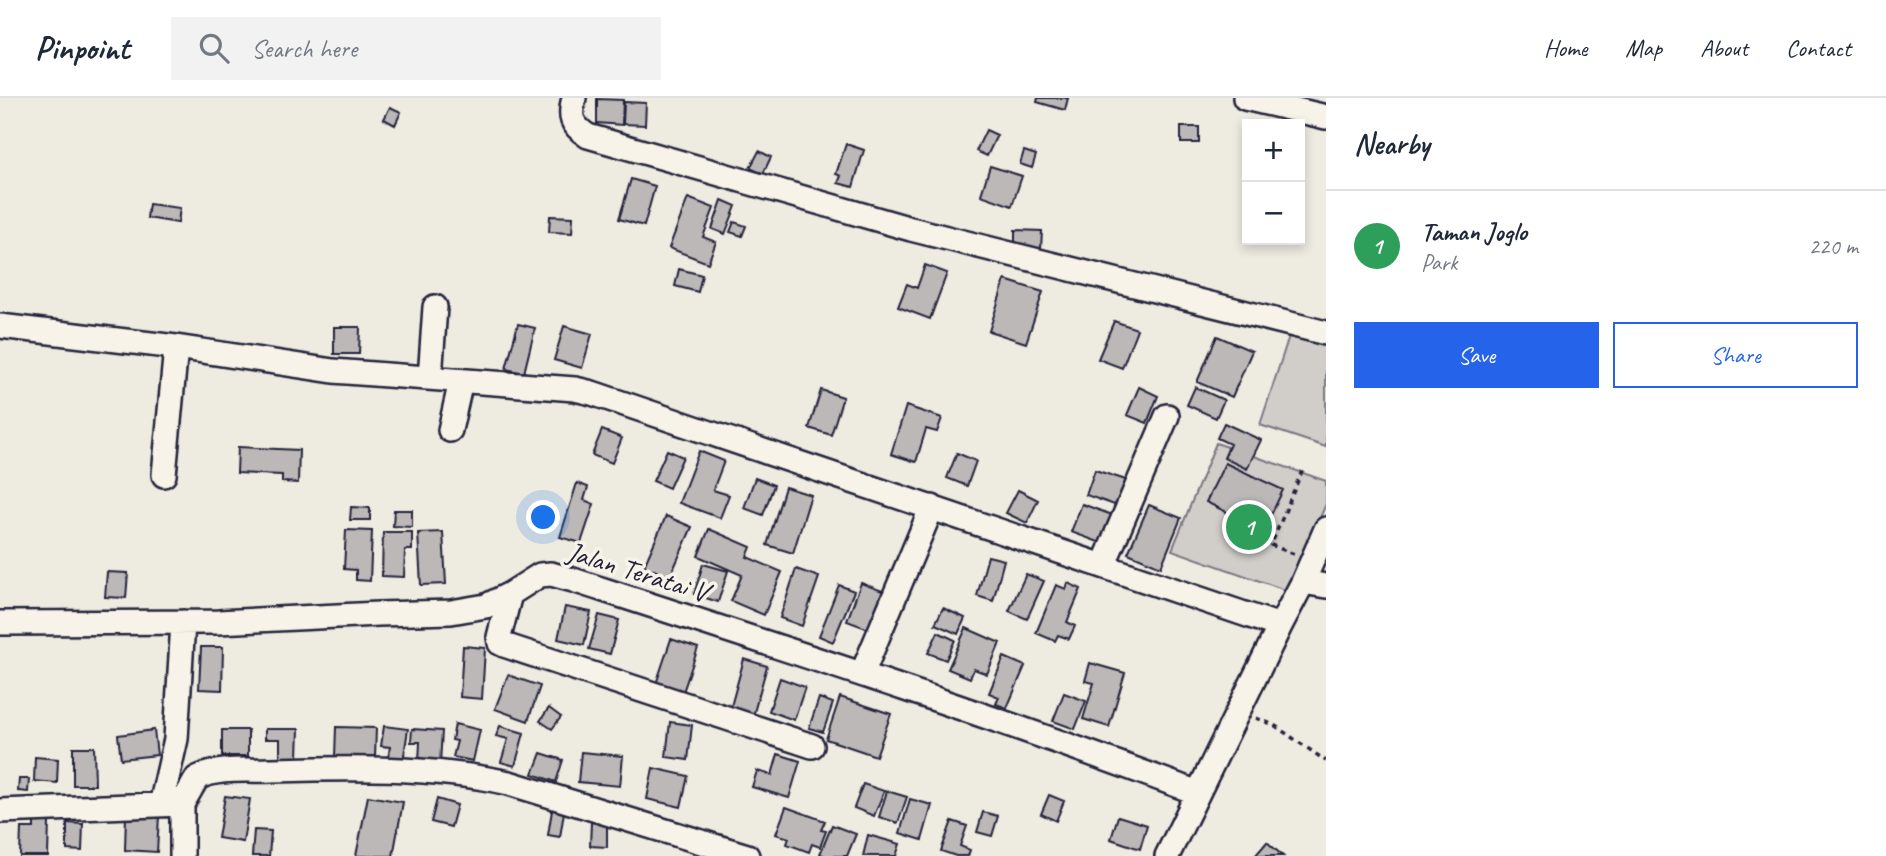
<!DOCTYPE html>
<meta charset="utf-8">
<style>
body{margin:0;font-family:Caveat,sans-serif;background:#f2f2f3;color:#1f2937}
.controls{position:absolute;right:21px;top:21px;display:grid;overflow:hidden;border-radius:0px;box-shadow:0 4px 10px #0003}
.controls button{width:63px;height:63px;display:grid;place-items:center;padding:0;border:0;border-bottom:2px solid #e0e1e3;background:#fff;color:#1f2937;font:35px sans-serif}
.you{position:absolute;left:544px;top:420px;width:24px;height:24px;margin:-18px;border:5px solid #fff;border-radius:50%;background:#1a73e8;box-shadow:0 0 0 10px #1a73e833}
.badge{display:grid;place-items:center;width:46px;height:46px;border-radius:50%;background:#2563eb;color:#fff;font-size:23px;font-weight:700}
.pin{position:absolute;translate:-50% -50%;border:4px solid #fff;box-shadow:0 2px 7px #0006}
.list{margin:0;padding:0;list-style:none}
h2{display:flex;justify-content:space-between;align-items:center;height:91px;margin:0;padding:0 28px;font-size:30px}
h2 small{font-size:23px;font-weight:400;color:#747a83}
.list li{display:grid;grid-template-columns:46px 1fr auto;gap:21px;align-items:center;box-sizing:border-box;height:112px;padding:0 28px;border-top:2px solid #e0e1e3}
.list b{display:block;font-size:26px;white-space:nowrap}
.list p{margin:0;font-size:23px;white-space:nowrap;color:#747a83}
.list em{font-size:23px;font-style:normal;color:#747a83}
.actions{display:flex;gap:14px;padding:21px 28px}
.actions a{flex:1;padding:16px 0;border:2px solid #2563eb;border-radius:0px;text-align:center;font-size:24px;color:#2563eb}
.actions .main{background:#2563eb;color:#fff}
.icon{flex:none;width:38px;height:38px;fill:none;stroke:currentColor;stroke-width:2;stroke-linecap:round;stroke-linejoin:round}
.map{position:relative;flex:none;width:1326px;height:758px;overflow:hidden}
header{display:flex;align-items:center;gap:42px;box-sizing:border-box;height:98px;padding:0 35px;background:#fff;border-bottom:2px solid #e0e1e3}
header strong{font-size:33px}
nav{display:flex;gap:38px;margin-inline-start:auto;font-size:24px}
.search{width:490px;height:63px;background:#f2f2f3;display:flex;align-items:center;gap:18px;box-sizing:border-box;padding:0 24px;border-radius:0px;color:#747a83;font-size:26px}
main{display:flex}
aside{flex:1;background:#fff}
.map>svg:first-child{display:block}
.green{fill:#d1cdc9;stroke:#7a7882;stroke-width:2}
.building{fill:#bbb8b7;stroke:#22223b;stroke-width:2}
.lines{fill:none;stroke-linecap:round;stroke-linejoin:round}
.minor-casing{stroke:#22223b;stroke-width:28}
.path{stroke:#22223b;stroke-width:3.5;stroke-dasharray:5 5;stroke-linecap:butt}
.minor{stroke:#f7f3e8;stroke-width:23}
.labels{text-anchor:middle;stroke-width:7;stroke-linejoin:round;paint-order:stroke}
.street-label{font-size:28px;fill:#22223b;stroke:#f7f3e8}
</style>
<header>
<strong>Pinpoint</strong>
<div class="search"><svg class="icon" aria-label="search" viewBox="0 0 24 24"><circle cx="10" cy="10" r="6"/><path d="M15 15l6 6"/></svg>Search here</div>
<nav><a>Home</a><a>Map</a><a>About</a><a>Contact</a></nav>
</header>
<main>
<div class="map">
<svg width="1326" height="758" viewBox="0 0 1326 758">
<rect width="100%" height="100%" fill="#eeebe1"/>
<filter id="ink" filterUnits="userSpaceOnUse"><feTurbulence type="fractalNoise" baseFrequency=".0143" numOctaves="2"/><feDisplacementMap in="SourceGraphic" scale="14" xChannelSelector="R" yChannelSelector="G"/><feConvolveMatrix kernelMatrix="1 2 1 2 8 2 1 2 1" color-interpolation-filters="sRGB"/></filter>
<g filter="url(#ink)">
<path class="green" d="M1289,238L1326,249V349L1260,327Z
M1216,345L1326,383V406L1288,493L1172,452Z"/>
<path class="building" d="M1038,0H1068L1065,12L1037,4Z
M597,1L623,2L622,27L597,25Z
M624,4L646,5L645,27L623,26Z
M390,9L401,14L395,27L384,21Z
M1181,29H1199V45H1181Z
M986,32L997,37L987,58L976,53Z
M846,46L864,52L853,89L838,85L841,78L836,76Z
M759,53L771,59L763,76L750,70Z
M1024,53L1036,57L1032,70L1020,66Z
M990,68L1022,78L1012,108L981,97Z
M631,81L655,88L644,128L619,121Z
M688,100L714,110L703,139L716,144L708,165L669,150Z
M722,102L736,108L725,136L712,131Z
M149,106L180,110L178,125L147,120Z
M550,118L573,119L572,135L549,134Z
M734,124L746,128L742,138L730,134Z
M1015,132L1042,133L1041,150H1015Z
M925,167L947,175L930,221L898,209L907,186L917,190Z
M679,171L702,177L698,194L675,188Z
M1005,182L1043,194L1026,245L989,233Z
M1114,223L1137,231L1122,270L1098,261Z
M518,226L535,230L524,275L506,271Z
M564,228L592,236L582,270L554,262Z
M334,229H360L359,256H334Z
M1217,238L1252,253L1232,299L1197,284Z
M1139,289L1158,298L1147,325L1127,317Z
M1195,289L1224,302L1216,320L1187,307Z
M821,292L843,299L831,337L809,330Z
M906,308L942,320L937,334L926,331L916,364L891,356Z
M1224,325L1261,342L1247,371L1224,360L1230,346L1217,340Z
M602,332L622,340L612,365L592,357Z
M238,349L299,352L298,385L282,384V377L237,375Z
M667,352L683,359L669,390L653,383Z
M699,353L724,363L713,392L729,397L720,420L679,405Z
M957,355L976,363L967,388L947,380Z
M1225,365L1283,392L1256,448L1234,437L1241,421L1206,404Z
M1095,372L1132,384L1123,410L1086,397Z
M755,380L774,387L763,417L744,410Z
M577,385L588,389L584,402L594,406L581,445L560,439Z
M785,389L811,397L793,455L767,447Z
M1018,392L1038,402L1027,425L1006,415Z
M1082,406L1115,418L1104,446L1071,434Z
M1149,407L1181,420L1161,469L1128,455Z
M351,409L370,410V422H350Z
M394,412H412V429L393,428Z
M666,418L692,429L670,479L644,468Z
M709,431L751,449L747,459L782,474L764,517L731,503L742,477L698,458Z
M346,432L372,433L370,483L356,482V472L344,471Z
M383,434H412V452H405L404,479L382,478Z
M443,434L446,486L421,487L418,435Z
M988,458L1004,462L993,503L977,498Z
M703,466L728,473L718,504L694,496Z
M796,471L819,479L802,528L780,520Z
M107,474L128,475L126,500L105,499Z
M1026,476L1044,483L1027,521L1009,513Z
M861,485L888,495L874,533L847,523Z
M1068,485L1081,491L1067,524L1075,528L1069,541L1058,537L1055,543L1036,535L1056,487L1066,491Z
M839,487L854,493L833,544L819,538Z
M565,509L591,514L584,547L558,541Z
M943,510L965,520L958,536L935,526Z
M599,517L619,522L610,556L589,551Z
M966,530L1000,545L987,576L974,571L970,580L948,571Z
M938,534L955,542L946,562L928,555Z
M671,541L698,550L683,594L656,586Z
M463,548L485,550L482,601L460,599Z
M201,549H223L222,592L199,591Z
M1004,559L1025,568L1007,610L996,606L999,599L989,595Z
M744,561L767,568L753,618L730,612Z
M1090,565L1125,575L1109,629L1083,621L1094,585L1085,583Z
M508,577L540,588L528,623L495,611Z
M780,580L805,589L794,622L769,613Z
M1064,595L1086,603L1075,631L1053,623Z
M840,599L891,616L876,658L826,641Z
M819,600L833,605L823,634L809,630Z
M549,610L561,619L552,631L540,623Z
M670,624L692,627L688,662L666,659Z
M455,626L480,632L473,663L453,659L457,643L452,642Z
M384,628L408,631L403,664L388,661L390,649L381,648Z
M500,628L524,635L515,668L501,664L508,641L496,638Z
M336,629L376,630L375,660L335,659Z
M265,631H299L298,659H280V641H265Z
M412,631L442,633L440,665L419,664L420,644H411Z
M154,632L157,657L121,661L118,637Z
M222,632H248V658H222Z
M73,649H94L95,687H73Z
M581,654L623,658L620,688L578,684Z
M541,655L563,662L556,684L533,676Z
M778,656L800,663L789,700L752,689L757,673L772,677Z
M35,659L58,661L57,685L34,683Z
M653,670L688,678L681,709L647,701Z
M19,681H29L28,694L18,693Z
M863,686L884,693L874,718L854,710Z
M887,693L907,699L898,725L879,719Z
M1049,697L1064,703L1056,723L1041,716Z
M225,698L250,701L243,744L218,740Z
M368,698L403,704L393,758H356Z
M437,701L457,707L451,729L431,724Z
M910,701L932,707L922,742L900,735Z
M553,706L565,708L560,739L548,737Z
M786,709L825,723L821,732L826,733L820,749L812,746L809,754L787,746L789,740L776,736Z
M983,714L998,718L992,738L977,734Z
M126,716L159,718L157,754L125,752Z
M1118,718L1147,727L1140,751L1111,741Z
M34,723H49L48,758H20L21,730H34Z
M952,723L967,728L960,748L970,752L968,758H956L941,753Z
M591,724L607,725V749L590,748Z
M67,725L83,726L82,753L67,752Z
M832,727L856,736L847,758H825L820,756Z
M254,732L271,733L269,758H252Z
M868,737L900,746L896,758H863Z
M1267,744L1283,758H1255Z"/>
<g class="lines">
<g class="minor-casing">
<path id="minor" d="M574,0C569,19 571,27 588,38L911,131L1326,235
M1245,0L1326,19
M0,228L176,249L333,273L575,291L592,295L1280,528
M430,280L435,209
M450,332L461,283
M164,377L176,249
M1103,468L1167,318
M1303,484L1326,431
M510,496L499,539L500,545L504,547L812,648
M0,525L218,524L378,516L451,514L486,508L510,496L540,477L551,476L573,482C783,550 992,617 1198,695
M862,576L932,409
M182,706V758
M161,707L176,641L183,524
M0,713L182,706L197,680C219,669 248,673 272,672C350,670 432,668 509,685L747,758
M1167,758L1280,528L1303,484L1326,488"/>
</g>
<path class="path" d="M1294,456L1271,447L1302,373
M1256,620L1274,627L1326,663"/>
<use href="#minor" class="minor"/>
</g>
</g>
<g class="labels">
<g class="street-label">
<text transform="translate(638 473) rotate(17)" y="10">Jalan Teratai V</text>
</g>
</g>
</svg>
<div class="controls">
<button>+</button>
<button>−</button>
</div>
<div class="you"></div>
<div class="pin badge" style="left:1249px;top:429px;background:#2e9e5b">1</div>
</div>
<aside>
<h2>Nearby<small></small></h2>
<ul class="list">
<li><span class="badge" style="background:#2e9e5b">1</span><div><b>Taman Joglo</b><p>Park</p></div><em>220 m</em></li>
</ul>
<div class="actions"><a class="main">Save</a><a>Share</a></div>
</aside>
</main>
